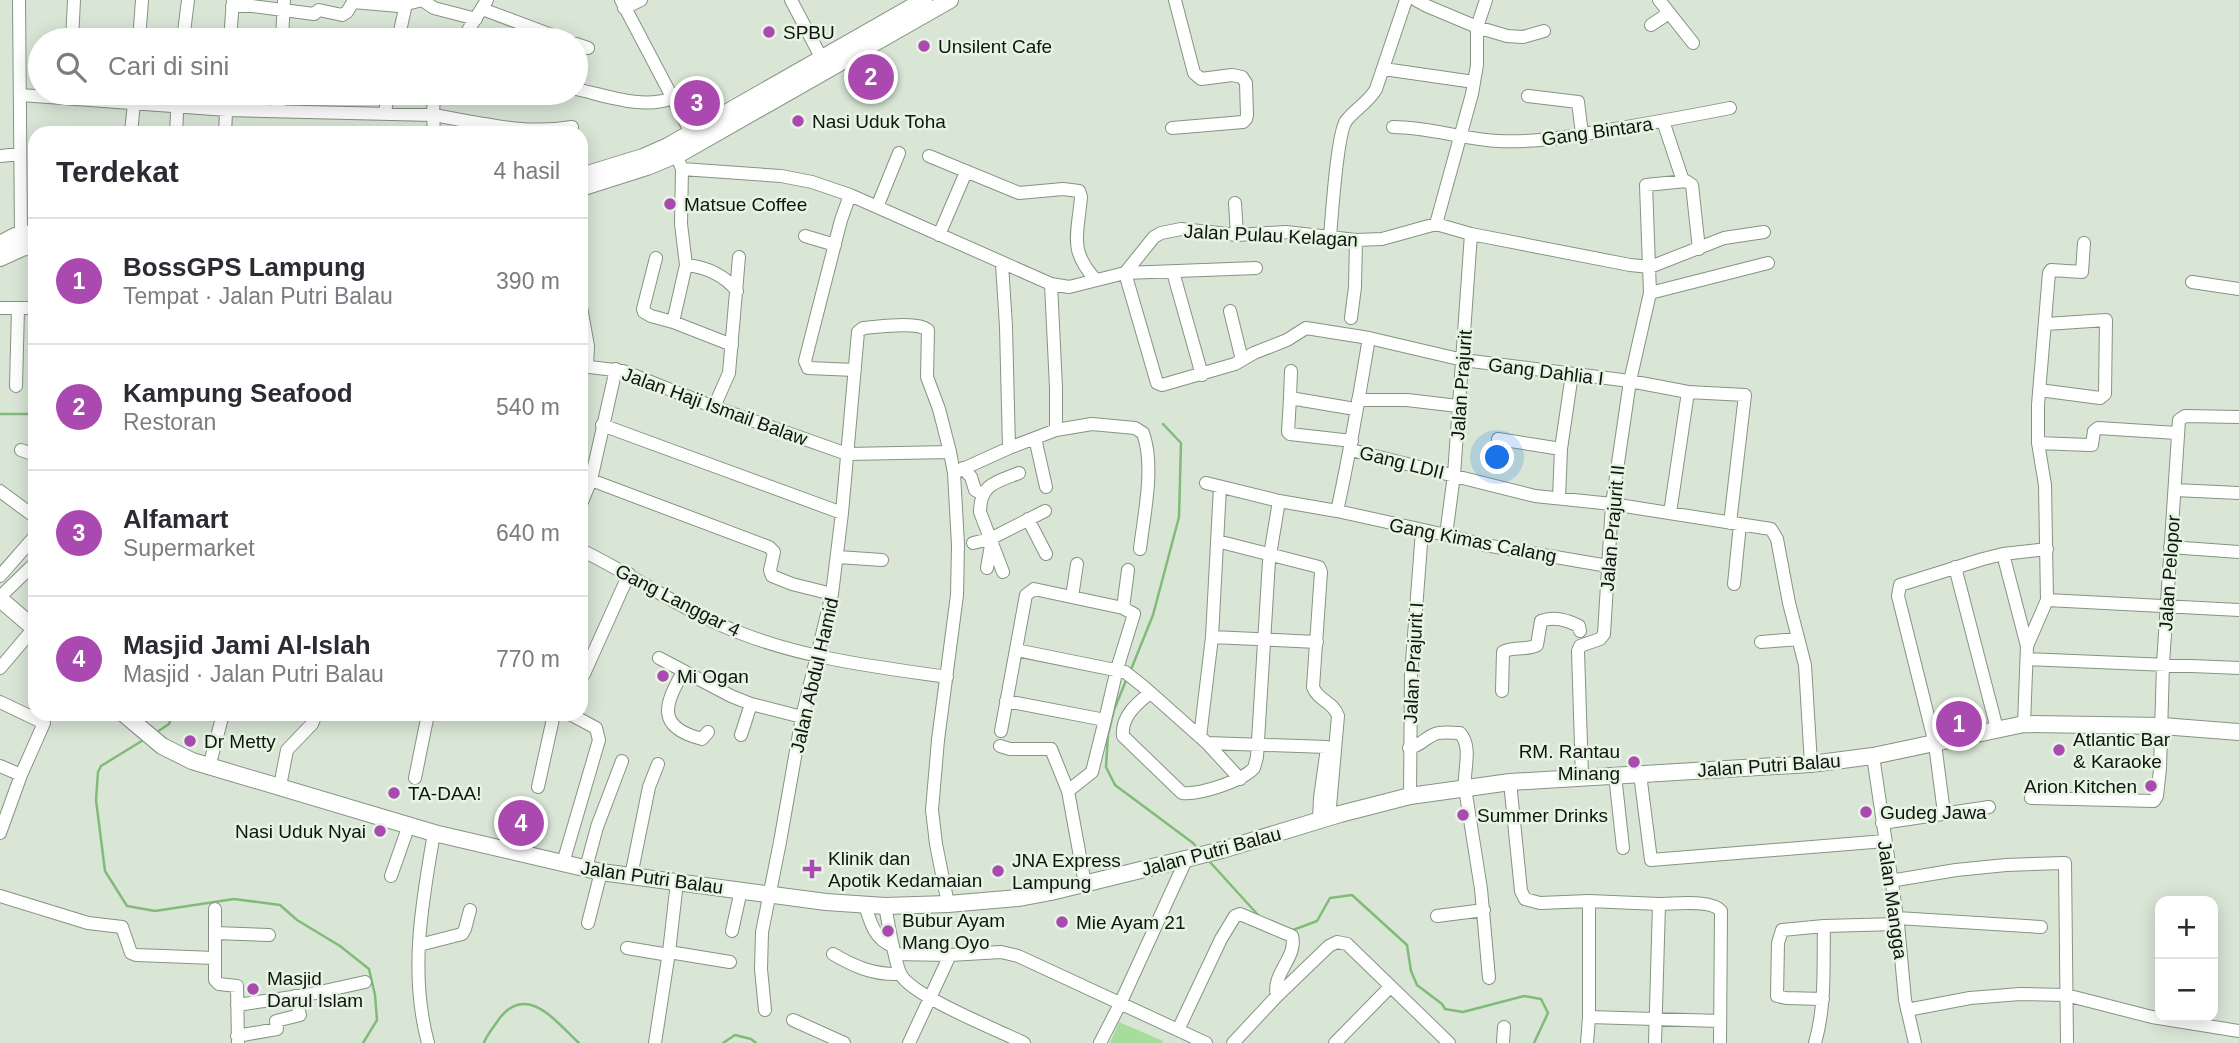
<!DOCTYPE html>
<html lang="id">
<meta charset="utf-8">
<style>
body{margin:0;font-family:Helvetica,sans-serif;background:#f2f2f3;color:#2b2b33}
.controls{position:absolute;right:21px;bottom:21px;display:grid;overflow:hidden;border-radius:14px;box-shadow:0 4px 18px #0003}
.controls button{width:63px;height:63px;display:grid;place-items:center;padding:0;border:0;border-bottom:2px solid #e1e1e2;background:#fff;color:#2b2b33;font:35px sans-serif}
.you{position:absolute;left:1498px;top:458px;width:24px;height:24px;margin:-18px;border:5px solid #fff;border-radius:50%;background:#1a73e8;box-shadow:0 0 0 10px #1a73e833}
.badge{display:grid;place-items:center;width:46px;height:46px;border-radius:50%;background:#aa49b0;color:#fff;font-size:23px;font-weight:700}
.pin{position:absolute;translate:-50% -50%;border:4px solid #fff;box-shadow:0 2px 7px #0006}
.list{margin:0;padding:0;list-style:none}
h2{display:flex;justify-content:space-between;align-items:center;height:91px;margin:0;padding:0 28px;font-size:30px}
h2 small{font-size:23px;font-weight:400;color:#7c7c81}
.list li{display:grid;grid-template-columns:46px 1fr auto;gap:21px;align-items:center;box-sizing:border-box;height:126px;padding:0 28px;border-top:2px solid #e1e1e2}
.list b{display:block;font-size:26px;white-space:nowrap}
.list p{margin:0;font-size:23px;white-space:nowrap;color:#7c7c81}
.list em{font-size:23px;font-style:normal;color:#7c7c81}
.icon{flex:none;width:38px;height:38px;fill:none;stroke:currentColor;stroke-width:2;stroke-linecap:round;stroke-linejoin:round}
.map{position:relative;flex:none;width:2239px;height:1043px;overflow:hidden}
.search{position:absolute;background:#fff;box-shadow:0 4px 18px #0003;left:28px;top:28px;width:560px;height:77px;display:flex;align-items:center;gap:18px;box-sizing:border-box;padding:0 24px;border-radius:38px;color:#7c7c81;font-size:26px}
.panel{position:absolute;background:#fff;box-shadow:0 4px 18px #0003;left:28px;top:126px;width:560px;height:595px;border-radius:21px}
.map>svg:first-child{display:block}
.green{fill:#a6dd9d}
.lines{fill:none;stroke-linecap:round;stroke-linejoin:round}
.stream{stroke:#82bb79;stroke-width:2.5}
.minor-casing{stroke:#869384;stroke-width:14}
.major-casing{stroke:#869384;stroke-width:18}
.minor{stroke:#fff;stroke-width:12}
.major{stroke:#fff;stroke-width:16}
.poi-dot{fill:#aa49b0;stroke:#e6f4e3;stroke-width:2.5}
.labels{text-anchor:middle;stroke-width:5;stroke-linejoin:round;paint-order:stroke}
.poi-label{font-size:19px;fill:#10150f;stroke:#e6f4e3;text-anchor:start}
.street-label{font-size:19px;fill:#10150f;stroke:#e6f4e3}
</style>
<div class="map">
<svg width="2239" height="1043" viewBox="0 0 2239 1043">
<rect width="100%" height="100%" fill="#d9e6d6"/>
<path class="green" d="M1119,1022L1163,1041L1162,1043H1110Z"/>
<g class="lines">
<path class="stream" d="M0,414H35
M1130,672L1153,615L1179,517L1181,443L1163,424
M1127,678L1114,710L1108,735L1106,767L1115,785L1193,843L1200,851
M154,734L169,724L173,714
M145,739L101,766L98,772L96,800L105,871L127,906L155,911L234,899L280,905L297,920L340,946L369,969L375,995L377,1020L363,1043
M1209,861L1259,916
M1293,930L1317,921L1330,898L1352,895L1407,945L1411,971L1417,985L1442,1004L1445,1009L1463,1012L1524,996L1541,999L1548,1013L1534,1043
M484,1043C487,1034 494,1027 499,1019C527,982 556,1022 579,1043
M723,1043L735,1035L751,1039L756,1043"/>
<g class="minor-casing">
<path id="minor" d="M19,0L21,234
M422,0L434,8L476,19
M621,0L691,133
M791,0L822,59
M1416,0L1427,6L1477,27L1507,36L1523,37L1544,31
M1659,0L1693,43
M232,6H252L314,14L319,10L342,15L347,12L353,2L399,6L422,0
M624,8L641,0
M482,9L565,40
M1651,25L1669,13
M72,40L74,0
M139,40L142,0
M183,40L188,0
M230,40L233,0
M282,40L284,0
M398,40L406,4
M462,40L487,0
M576,44L588,48
M1384,69L1474,82
M576,89C604,95 644,110 672,98
M21,95L227,110L433,115L434,93
M1528,96L1578,102L1582,134
M278,111L279,93
M385,113L388,93
M1663,121L1683,181
M1393,127C1429,127 1462,139 1498,141C1535,143 1573,136 1609,130C1650,123 1690,116 1730,108
M1172,128L1243,122L1246,119L1247,115L1246,83L1242,77L1232,75L1201,79L1194,73L1175,0
M131,133L135,93
M176,133L178,93
M225,133L227,93
M434,133L433,115C480,123 525,135 572,127
M0,156L20,154
M929,156L1019,193L1063,189L1079,191L1081,197C1078,234 1068,250 1096,280
M680,164L682,169L681,224L686,265L673,322L732,345
M682,169L781,176L812,182L850,195L1051,284L1069,287L1125,273L1154,237L1161,233L1181,229L1237,235L1286,232L1356,240L1382,239L1436,224L1471,234L1630,265L1650,267L1724,238L1764,232
M850,195L841,220L805,361L808,368L855,370
M1235,203L1237,235
M877,207L899,153
M1436,224L1472,94L1477,65V27L1486,0
M939,235L966,172
M805,236L835,245
M1330,236C1332,215 1337,134 1346,121C1355,109 1369,102 1376,89L1406,0
M656,258L643,309L644,312L651,316L673,322
M1002,264L1006,327L1009,448
M686,265C706,267 724,275 737,291
M1256,268L1125,273L1157,383L1162,385L1235,364L1254,353L1287,340L1306,328L1369,338L1463,360L1630,381L1688,392L1745,395L1730,523
M1173,272L1202,375
M2192,282L2239,289
M1051,284L1056,388V430
M1650,293L1768,263
M581,307L588,346L587,366
M0,308H35
M1230,311L1242,360
M1351,318L1355,287L1356,240
M581,366L623,371L714,407L847,454L950,452
M1291,371L1290,398L1355,409
M16,386L18,308
M2039,390L2100,398L2105,394L2106,320L2046,324
M1290,398L1288,432L1290,434L1352,441
M1358,400H1407L1458,406
M714,407L729,373L739,257
M602,425L842,513
M1035,438L1046,487
M1498,439L1561,449
M2038,443L2089,445H2092L2094,431L2098,428L2177,433
M21,450L35,455
M1351,450L1535,496L1612,504L1771,529L1777,539L1789,603L1805,665L1811,764
M963,468L971,477L975,490L982,494
M954,473L1009,448L1056,430L1092,424L1135,428L1143,433C1155,466 1144,514 1140,549
M591,480L769,547L774,552L770,570L772,576L792,584L832,594
M1206,483L1279,501L1337,511L1446,535L1485,545L1608,566
M2175,490L2239,493
M0,491L35,517
M1559,498L1561,449L1572,374
M581,504L591,480L616,369
M1337,511C1350,454 1359,396 1369,338
M1670,513L1688,392
M1028,519L1046,554
M1446,535L1454,475L1471,234
M1217,541L1319,567L1321,572L1313,687C1318,701 1333,701 1338,716L1329,818
M973,543L990,539L1045,511
M2170,547L2239,552
M581,550C635,576 686,613 743,634C808,659 878,667 947,677
M2003,554L2027,646
M838,557L882,560
M1955,567L1997,729
M987,568L991,545
M1003,572L980,512C980,484 996,482 1019,473
M0,576L35,536
M1734,584L1740,524
M0,597L35,563
M1072,597L1077,564
M2047,600L2239,610
M1123,608L1128,570
M1212,637L1317,642
M1761,642L1798,639
M1016,650L1125,672L1144,687L1207,743L1240,779
M659,658L731,696L751,704L802,717
M2027,659L2239,668
M0,668L34,628
M683,672C665,704 655,727 702,739L708,732
M584,674L629,574
M1502,691L1503,652C1512,646 1526,651 1537,645L1541,621C1553,616 1568,620 1579,626L1580,631
M1150,693C1136,704 1121,717 1123,736L1182,793C1200,795 1242,781 1254,768L1257,757L1269,561L1279,501
M1006,701L1105,720L1092,772L1068,791
M0,702L44,723L21,775L0,833
M2024,724L2027,646L2047,600L2045,485L2038,443V405L2049,273L2051,270L2082,272L2084,243
M1001,731L1026,595L1034,589L1123,608L1134,614L1117,669L1105,720
M741,735L751,704
M1200,737L1212,637L1220,487
M1207,743L1327,747
M1000,746L1010,749H1051L1068,791L1085,884
M1409,748C1420,746 1425,738 1435,734C1442,731 1452,733 1460,733C1473,748 1463,770 1465,788L1481,889L1489,978
M1873,756L1898,924L1905,1000L1915,1043
M0,766L21,775
M209,767L223,714
M1640,774L1651,860L1885,841
M1615,775L1623,848
M1582,777L1578,651L1580,646L1600,639L1604,634L1612,504L1630,381L1650,293L1646,185L1686,181L1692,185L1699,249
M415,778L428,714
M1510,782L1521,891L1525,899L1540,903L1589,901L1659,904
M280,786L287,750L312,724L316,714
M538,787L554,714
M1410,796L1411,675L1422,531
M2031,798L2154,801L2157,796L2160,769L2163,664L2179,420L2185,416L2239,417
M1944,813L1935,744L1898,596L1900,585L1983,559L2003,554L2047,549
M1319,820L1320,798L1327,748
M1882,823L1989,807
M563,863L599,740L596,728L570,714
M586,868L597,827L622,761
M391,876L409,825
M631,876L649,787L658,764
M1890,881L1956,870L2006,865L2065,863L2067,1043
M0,896L88,923L122,927L131,953L136,955L215,958
M1589,901V1017L1720,1021
M865,905C870,922 875,940 893,946
M885,906C888,921 895,965 901,975C914,997 998,1030 1024,1043
M215,909V980L219,984L237,986L238,1043
M1437,916L1484,910
M1897,918L2041,927
M588,923L601,872
M732,931L741,890
M215,933L269,935
M419,945L462,934L465,929L470,910
M627,948L669,955
M669,952L730,962
M833,954C855,967 874,975 900,974
M895,954L950,955L1001,952L1018,956L1206,1043
M1823,999L1786,998L1777,996L1778,943L1782,930L1824,926L1898,924
M237,1005L306,995L365,982
M765,1010L761,969L762,932L780,842L802,717L832,594L842,513L858,332L863,328C879,327 916,321 928,330L927,377L939,409L950,452L954,473L958,545L957,595L938,740L932,810L936,844L948,904
M1907,1010L1970,998L2020,994L2066,995L2152,1017L2239,1031
M793,1020L844,1043
M1178,1030L1221,939L1235,916L1240,914L1292,936C1298,957 1271,974 1277,996
M237,1036L277,1029L276,1021L300,1015L295,996
M428,1043C409,973 422,902 434,833
M655,1043L669,952L677,882
M909,1043L950,955
M1100,1043L1120,1004L1186,860
M1233,1043L1277,996L1329,946L1337,942L1347,944L1449,1043
M1335,1043L1390,987
M1503,1043L1504,1027
M1587,1043L1589,1017
M1655,1043L1659,904C1675,904 1711,899 1721,911L1720,1043
M1815,1043C1826,1005 1823,965 1824,926"/>
</g>
<g class="major-casing">
<path id="major" d="M581,176L643,157L668,146L924,0
M581,188L647,167L683,152L950,0
M0,244L15,236L35,232
M0,258L22,248L35,245
M0,599L35,629
M124,714L162,746L192,761L434,833L601,872L826,902L885,906L948,904L1019,898L1051,892L1222,850L1340,814L1410,796L1510,782L1811,764L1873,756L2024,724L2162,726L2239,732"/>
</g>
<use href="#minor" class="minor"/>
<use href="#major" class="major"/>
</g>
<g class="poi-dot">
<circle cx="769" cy="32" r="7"/>
<circle cx="924" cy="46" r="7"/>
<circle cx="798" cy="121" r="7"/>
<circle cx="670" cy="204" r="7"/>
<circle cx="663" cy="676" r="7"/>
<circle cx="190" cy="741" r="7"/>
<circle cx="2059" cy="750" r="7"/>
<circle cx="1634" cy="762" r="7"/>
<circle cx="2151" cy="786" r="7"/>
<circle cx="394" cy="793" r="7"/>
<circle cx="1866" cy="812" r="7"/>
<circle cx="1463" cy="815" r="7"/>
<circle cx="380" cy="831" r="7"/>
<path d="M808.5 858.5h7v7h7v7h-7v7h-7v-7h-7v-7h7z"/>
<circle cx="998" cy="871" r="7"/>
<circle cx="1062" cy="922" r="7"/>
<circle cx="888" cy="931" r="7"/>
<circle cx="253" cy="989" r="7"/>
</g>
<g class="labels">
<g class="poi-label">
<text x="783" y="39">SPBU</text>
<text x="938" y="53">Unsilent Cafe</text>
<text x="812" y="128">Nasi Uduk Toha</text>
<text x="684" y="211">Matsue Coffee</text>
<text x="677" y="683">Mi Ogan</text>
<text x="2073" y="746">Atlantic Bar<tspan x="2073" dy="22">&amp; Karaoke</tspan></text>
<text x="204" y="748">Dr Metty</text>
<text x="1620" y="758" text-anchor="end">RM. Rantau<tspan x="1620" dy="22">Minang</tspan></text>
<text x="2137" y="793" text-anchor="end">Arion Kitchen</text>
<text x="408" y="800">TA-DAA!</text>
<text x="1880" y="819">Gudeg Jawa</text>
<text x="1477" y="822">Summer Drinks</text>
<text x="366" y="838" text-anchor="end">Nasi Uduk Nyai</text>
<text x="828" y="865">Klinik dan<tspan x="828" dy="22">Apotik Kedamaian</tspan></text>
<text x="1012" y="867">JNA Express<tspan x="1012" dy="22">Lampung</tspan></text>
<text x="902" y="927">Bubur Ayam<tspan x="902" dy="22">Mang Oyo</tspan></text>
<text x="1076" y="929">Mie Ayam 21</text>
<text x="267" y="985">Masjid<tspan x="267" dy="22">Darul Islam</tspan></text>
</g>
<g class="street-label">
<text transform="translate(1597 131) rotate(-8)" y="7">Gang Bintara</text>
<text transform="translate(1271 235) rotate(3)" y="7">Jalan Pulau Kelagan</text>
<text transform="translate(1546 371) rotate(7)" y="7">Gang Dahlia I</text>
<text transform="translate(1461 385) rotate(-86)" y="7">Jalan Prajurit</text>
<text transform="translate(715 406) rotate(20)" y="7">Jalan Haji Ismail Balaw</text>
<text transform="translate(1402 462) rotate(14)" y="7">Gang LDII</text>
<text transform="translate(1612 528) rotate(-85)" y="7">Jalan Prajurit II</text>
<text transform="translate(1473 540) rotate(11)" y="7">Gang Kimas Calang</text>
<text transform="translate(2169 573) rotate(-86)" y="7">Jalan Pelopor</text>
<text transform="translate(678 600) rotate(27)" y="7">Gang Langgar 4</text>
<text transform="translate(1413 663) rotate(-87)" y="7">Jalan Prajurit I</text>
<text transform="translate(814 675) rotate(-77)" y="7">Jalan Abdul Hamid</text>
<text transform="translate(1769 765) rotate(-4)" y="7">Jalan Putri Balau</text>
<text transform="translate(1211 851) rotate(-15)" y="7">Jalan Putri Balau</text>
<text transform="translate(652 877) rotate(8)" y="7">Jalan Putri Balau</text>
<text transform="translate(1893 900) rotate(82)" y="7">Jalan Mangga</text>
</g>
</g>
</svg>
<div class="controls">
<button>+</button>
<button>−</button>
</div>
<div class="you"></div>
<div class="pin badge" style="left:1959px;top:724px">1</div>
<div class="pin badge" style="left:871px;top:77px">2</div>
<div class="pin badge" style="left:697px;top:103px">3</div>
<div class="pin badge" style="left:521px;top:823px">4</div>
<div class="search"><svg class="icon" aria-label="search" viewBox="0 0 24 24"><circle cx="10" cy="10" r="6"/><path d="M15 15l6 6"/></svg>Cari di sini</div>
<section class="panel">
<h2>Terdekat<small>4 hasil</small></h2>
<ul class="list">
<li><span class="badge">1</span><div><b>BossGPS Lampung</b><p>Tempat · Jalan Putri Balau</p></div><em>390 m</em></li>
<li><span class="badge">2</span><div><b>Kampung Seafood</b><p>Restoran</p></div><em>540 m</em></li>
<li><span class="badge">3</span><div><b>Alfamart</b><p>Supermarket</p></div><em>640 m</em></li>
<li><span class="badge">4</span><div><b>Masjid Jami Al-Islah</b><p>Masjid · Jalan Putri Balau</p></div><em>770 m</em></li>
</ul>
</section>
</div>
